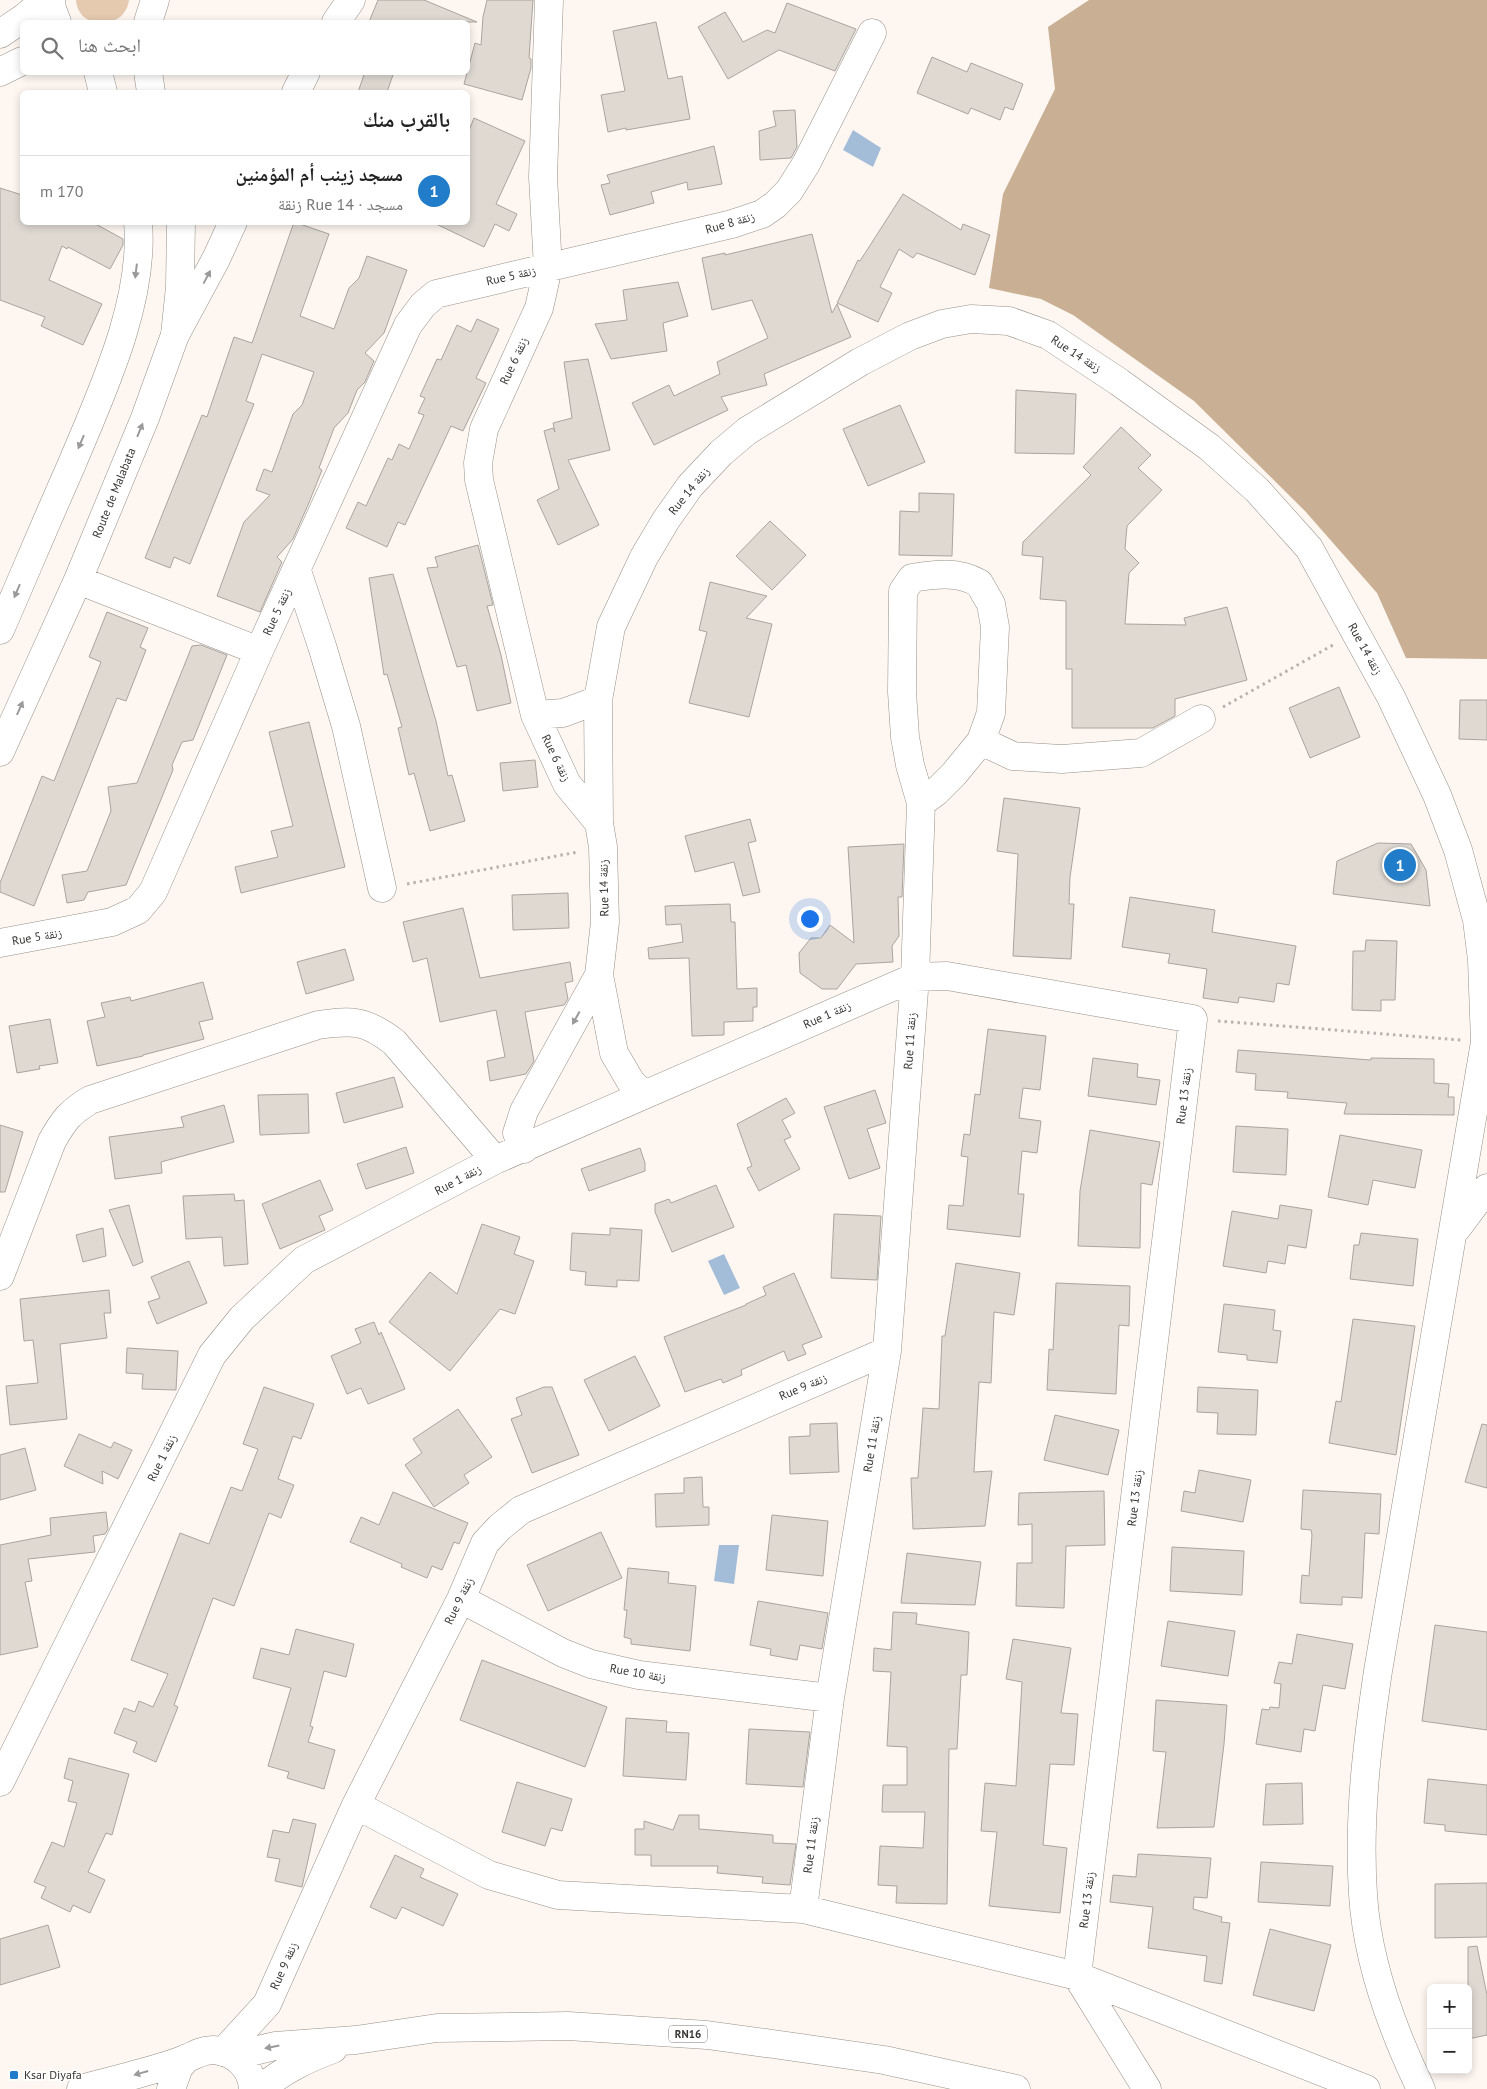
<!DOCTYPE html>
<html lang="ar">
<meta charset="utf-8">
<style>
body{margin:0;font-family:"PT Sans","Noto Naskh Arabic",sans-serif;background:#f6f6f6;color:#222;direction:rtl}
.controls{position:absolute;right:15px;bottom:15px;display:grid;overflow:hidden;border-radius:8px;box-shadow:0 2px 8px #0003}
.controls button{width:45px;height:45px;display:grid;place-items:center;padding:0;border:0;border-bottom:1px solid #e0e0e0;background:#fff;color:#222;font:25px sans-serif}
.you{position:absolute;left:809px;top:918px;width:18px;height:18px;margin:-12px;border:4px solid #fff;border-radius:50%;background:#1a73e8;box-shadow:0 0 0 8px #1a73e833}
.badge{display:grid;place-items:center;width:32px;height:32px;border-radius:50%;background:#217cc9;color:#fff;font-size:16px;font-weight:700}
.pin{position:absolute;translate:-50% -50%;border:2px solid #fff;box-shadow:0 1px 5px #0006}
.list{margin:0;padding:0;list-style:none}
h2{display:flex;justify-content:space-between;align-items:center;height:65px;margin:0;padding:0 20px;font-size:21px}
h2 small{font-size:16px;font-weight:400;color:#767676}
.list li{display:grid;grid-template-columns:32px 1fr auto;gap:15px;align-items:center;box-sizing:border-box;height:70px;padding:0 20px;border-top:1px solid #e0e0e0}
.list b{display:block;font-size:19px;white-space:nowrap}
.list p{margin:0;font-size:16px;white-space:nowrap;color:#767676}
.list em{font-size:16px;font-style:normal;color:#767676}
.icon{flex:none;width:28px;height:28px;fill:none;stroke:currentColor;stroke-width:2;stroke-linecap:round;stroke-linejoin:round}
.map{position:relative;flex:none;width:1487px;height:2089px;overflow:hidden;direction:ltr}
.search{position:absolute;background:#fff;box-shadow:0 2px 8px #0003;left:20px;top:20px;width:450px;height:55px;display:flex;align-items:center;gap:12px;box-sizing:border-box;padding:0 18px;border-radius:8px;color:#767676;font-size:19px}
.panel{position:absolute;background:#fff;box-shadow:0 2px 8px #0003;left:20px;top:90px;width:450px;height:135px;border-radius:8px;direction:rtl}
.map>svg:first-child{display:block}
.green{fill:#e5caaf}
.forest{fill:#c9af94}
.water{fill:#a3bdd8}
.building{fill:#dfd9d2;stroke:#aaa49e}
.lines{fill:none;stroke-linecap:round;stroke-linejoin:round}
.minor-casing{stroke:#969089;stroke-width:29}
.major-casing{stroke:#969089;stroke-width:29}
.path{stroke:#b8b2ae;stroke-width:3;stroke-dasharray:2.5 4;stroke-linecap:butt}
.minor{stroke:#fff;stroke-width:28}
.major{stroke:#fff;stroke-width:28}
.oneway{fill:#9c9a99}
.poi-dot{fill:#217cc9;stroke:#fff;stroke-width:2}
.labels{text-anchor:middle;stroke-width:4;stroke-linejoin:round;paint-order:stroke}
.shield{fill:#fff;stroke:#747270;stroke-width:1}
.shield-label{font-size:11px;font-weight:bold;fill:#393633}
.street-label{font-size:12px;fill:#393633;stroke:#fff}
.poi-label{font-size:12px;fill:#393633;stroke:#fff;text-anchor:start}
</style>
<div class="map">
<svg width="1487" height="2089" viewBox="0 0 1487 2089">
<rect width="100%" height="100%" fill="#fef7f1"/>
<path class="green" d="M76,0H129C125,31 78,31 76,0Z"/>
<path class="forest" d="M1089,0H1487V659L1406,658L1377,593L1305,511L1194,401L1073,315L1041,299L989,288L1003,194L1055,89L1048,27Z"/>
<path class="water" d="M853,130L881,148L873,167L843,150Z
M724,1254L740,1288L724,1295L708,1261Z
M719,1545H739L734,1584L714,1581Z"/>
<path class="building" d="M378,0H424L477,22H369Z
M487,0H533L529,58L531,59V68L522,100L464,84L475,43L481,45L483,17Z
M787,3L856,29L835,71L779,50L728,79L698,27L725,12L743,42L767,30L775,33Z
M656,22L668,79L682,76L690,119L626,130V128L608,132L601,95L625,91L613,31Z
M932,57L967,72L971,63L1023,84L1013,110L1005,107L1000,120L971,108L968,114L917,93Z
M365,72H394L387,92H358Z
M795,110L797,147L791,158L760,160L759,131L776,126L773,111Z
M474,118L525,141L496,204L517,214L509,231L495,224L484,247L432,222H468V133Z
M714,146L722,184L688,190L687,182L651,192L654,203L610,215L601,185L610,183L607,175Z
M0,188L22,195V222H92L123,239V245L110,269L68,247L67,249L62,246L49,280L102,304L83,345L41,326L45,317L0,300Z
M903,194L961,230L963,224L990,235L975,275L917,253L913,258L899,249L880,287L892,293L878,322L837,303L858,260L860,261Z
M294,222L329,234L300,316L334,329L349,288L359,278L367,256L407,270L384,333L365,353L374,361L365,382L357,390L348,413L334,428L319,468L322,470L308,505L293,539L277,557L282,562L260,612L217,596L244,522L270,495L256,490L264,469L272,472L293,414L302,405L314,372L262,354L246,401L254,404L190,564L174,557L170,568L145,558L202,415L207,417L234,337L252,343Z
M812,234L832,313L837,304L851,337L764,374L767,385L721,397L728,410L654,445L632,403L669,385L674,396L720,374L717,362L768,338L752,300L712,310L702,258L725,253V255Z
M678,282L688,316L663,323L667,351L611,359L595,324L627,320L623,290Z
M477,319L499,329L476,378L486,383L463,431L451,426L405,525L398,522L387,547L346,528L358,502L366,506L388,458L392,460L399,444L409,449L424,415L418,413L425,398L420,396L437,359L441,360L457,325L471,332Z
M588,359L610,450L568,460L599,525L558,545L537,500L559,489L544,431L553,428L555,432L553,423L572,418L564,362Z
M1016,390L1076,394L1074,454L1015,453Z
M900,405L925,462L868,486L843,429Z
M1121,427L1151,455L1138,468L1162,490L1127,526L1125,549L1139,563L1129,573L1125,624L1186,625L1184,618L1227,607L1247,680L1175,699V716L1153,728H1072V669H1066V601L1040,599L1043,557L1022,555L1023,542L1091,475L1083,467Z
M919,493L954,494L952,556L899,555L900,511L919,512Z
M770,521L806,555L772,590L736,556Z
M478,545L493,605L487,606L501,655L511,703L477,711L466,665L457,667L427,568L438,567L435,557Z
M393,574L436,721L448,776L452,775L465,821L430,831L414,773L409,775L398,728L402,727L387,674L384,675L369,578Z
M710,582L767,596L746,618L772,624L749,717L689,703L707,632L699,630Z
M107,612L148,628L140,647L146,650L126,701L117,698L34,906L0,892V883L42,776L54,781L101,662L89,657Z
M201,645L227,655L193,740L182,742L172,765L173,770L126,885L88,892L84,900L67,903L62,875L87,871L111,811L108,787L137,783L192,646Z
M1339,687L1360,737L1310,758L1289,708Z
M1460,700H1487V740L1459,739Z
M309,722L345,867L241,893L235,867L278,857L271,831L293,826L269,732Z
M535,760L538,787L503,791L500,763Z
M1004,798L1080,808L1070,877L1069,904H1074L1071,959L1013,956L1018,854L997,851Z
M750,819L756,841L748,843L760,892L743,896L734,862L695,872L685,836Z
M1378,843L1411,844L1426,870L1430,906L1333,894L1337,861Z
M904,844L902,897H898L899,936L892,946L893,962L856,964L837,989H822L800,973L799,953L811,938H821L830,925L854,943L848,847Z
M568,893L569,928L513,930L512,895Z
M1130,897L1215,910L1212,932L1296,946L1289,985L1277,983L1274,1002L1239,997L1238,1003L1203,998L1207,969L1168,963L1170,954L1122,947Z
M730,904L731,922H735L737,989L757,988V1007H753V1021L724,1022V1035L692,1036L689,958L649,959L648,948L683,942L681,924L666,925L665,906Z
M463,908L480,978L570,962L573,981L565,983L568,999L564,1005L525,1012L534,1061L526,1074L490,1081L487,1061L505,1057L496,1010L440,1022L427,958L413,962L403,922Z
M1366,940L1397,941L1395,1000H1381V1011L1352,1010L1353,951H1365Z
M345,949L354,980L306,994L297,962Z
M203,982L213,1019L199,1022L204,1039L143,1055V1056L97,1066L87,1021L105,1017L101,1003L130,997L131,1001Z
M50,1019L58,1063L39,1066L40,1069L17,1073L9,1026Z
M988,1029L1046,1036L1040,1090L1023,1088L1019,1118L1041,1121L1037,1153L1022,1151L1018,1194H1024L1020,1237L947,1229L949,1205L963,1206L968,1157L961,1156L964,1134L970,1135L975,1094L980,1095Z
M1238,1050L1371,1060V1058L1434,1059V1083L1449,1084L1448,1097H1454V1115L1344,1114L1347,1103L1287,1098L1288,1092L1255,1090L1256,1074L1236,1072Z
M1093,1058L1138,1064L1137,1077L1160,1080L1156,1105L1088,1096Z
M394,1077L403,1107L344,1123L336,1093Z
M875,1090L886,1123L867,1129L880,1168L849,1179L824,1107Z
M308,1094L309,1133L260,1135L258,1095Z
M786,1098L795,1113L782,1120L791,1137L784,1140L800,1169L759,1191L747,1168L752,1166L737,1124Z
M224,1105L234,1142L161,1162L162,1173L115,1179L109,1137L184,1127L181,1117Z
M0,1125L23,1132L5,1192H0Z
M1236,1126L1288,1129L1286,1175L1233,1172Z
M1090,1130L1160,1142L1152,1185L1141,1183L1140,1248L1078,1246L1080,1191Z
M1340,1135L1422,1150L1415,1188L1373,1180L1368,1205L1328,1197Z
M406,1147L414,1173L366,1189L357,1164Z
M640,1148L645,1163V1171L589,1191L581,1169Z
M320,1180L333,1210L319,1216L325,1230L280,1249L262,1204Z
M716,1185L734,1227L672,1252L655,1212V1204L669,1199L671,1203Z
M234,1194L235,1201L244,1200L248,1264L224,1266L222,1237L186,1239L183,1196Z
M129,1205L143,1262L133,1266L109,1210Z
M1280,1205L1312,1210L1306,1248L1288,1245L1285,1264L1268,1261L1266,1273L1223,1266L1232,1211L1278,1219Z
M834,1214L881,1216L877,1280L831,1278Z
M482,1224L520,1237L514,1254L534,1261L515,1314L500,1309L450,1371L389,1322L430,1272L457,1294Z
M103,1228L106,1256L83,1262L76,1235Z
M610,1228L642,1230L639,1281L617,1280V1287L585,1285L586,1272L570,1270L572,1233L610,1235Z
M1361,1233L1418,1239L1413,1286L1350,1279L1354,1245H1359Z
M189,1261L207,1303L157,1324L148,1302L160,1298L151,1277Z
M956,1263L1020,1273L1014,1315L994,1312L991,1383L979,1382L974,1472L992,1471L985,1526L913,1529L911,1478H918L923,1408L939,1409L942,1336H945Z
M794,1273L822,1337L802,1345L806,1354L788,1361L784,1351L741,1370L742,1375L723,1383L721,1379L685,1392L664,1337L746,1305V1304L766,1295L763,1287Z
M1056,1283L1130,1286L1129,1326L1119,1325L1116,1394L1047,1390L1049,1349L1053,1350Z
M109,1290L111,1313H104L107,1338L60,1344L67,1419L10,1425L6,1386L38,1383L33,1340L24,1341L20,1299Z
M1224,1304L1275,1310L1273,1330L1281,1331L1277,1363L1247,1360V1355L1218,1352Z
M1353,1319L1415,1326L1396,1455L1329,1443L1336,1401L1341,1402Z
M374,1322L379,1335L381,1332L405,1389L368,1404L361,1388L347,1394L331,1356L361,1343L355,1329Z
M127,1348L178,1351L176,1390L142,1389L143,1374L126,1373Z
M635,1356L660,1406L609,1431L584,1380Z
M264,1387L314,1404L301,1439L293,1436L278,1479L294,1485L281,1518L269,1513L234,1606L213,1598L174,1705L178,1707L156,1762L133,1752L137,1742L114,1733L124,1708L135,1712L139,1701L153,1707L168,1674L131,1660L180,1533L209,1544L231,1487L242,1491L258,1449L243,1444Z
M544,1387H552L579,1455L532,1473L511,1419L522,1415L516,1398Z
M1198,1387L1258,1390L1256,1435L1217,1434L1218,1413L1197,1412Z
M458,1409L492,1457L464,1475L469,1483L434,1507L405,1465L422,1453L413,1439Z
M1055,1415L1119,1430L1108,1475L1044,1460Z
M837,1423L839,1472L790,1474L789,1437L810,1436V1424Z
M1482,1424L1487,1425V1488L1465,1482Z
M79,1434L111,1448L114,1442L132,1450L118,1479L102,1471L103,1484L64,1466Z
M25,1448L36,1490L0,1500V1455Z
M1199,1470L1251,1480L1243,1522L1181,1511L1184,1491L1195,1493Z
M702,1477L703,1507H709V1525L656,1527L655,1494L684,1493V1478Z
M1303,1490L1381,1494L1379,1534L1365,1533L1362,1598L1342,1597V1605L1300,1603L1302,1575L1309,1576L1312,1535L1311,1530L1301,1529Z
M1104,1491L1105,1545L1066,1546L1064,1608L1016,1606L1017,1563H1032V1524L1018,1525L1019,1493Z
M393,1492L468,1523L459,1544L454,1542L442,1570L432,1566L427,1578L401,1567L402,1564L350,1542L361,1517L379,1525Z
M106,1512L108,1529L105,1534L93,1536L95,1552L28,1559L32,1581L25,1582L38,1647L0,1655V1545L51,1535L50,1518Z
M772,1515L828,1521L823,1576L766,1570Z
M601,1532L622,1578L548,1611L527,1565Z
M1172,1547L1244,1551L1242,1595L1170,1591Z
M907,1553L981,1562L975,1605L901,1603Z
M628,1568L669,1572L668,1583L696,1586L690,1651L631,1644V1639L624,1637L627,1610H624Z
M758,1601L828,1613L822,1649L800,1645L797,1660L770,1655L771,1649L750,1645Z
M893,1612L917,1613L916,1624L969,1632L967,1675H961L957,1749H949L947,1904L896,1903L897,1886L878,1885L880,1846L923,1848L925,1812H882L883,1785H907V1747L887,1746L891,1672L873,1671L874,1648L891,1650Z
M1168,1621L1235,1631L1228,1676L1161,1666Z
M1435,1625L1487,1632V1730L1422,1721Z
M296,1629L354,1644L346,1677L324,1671L310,1726L313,1727L308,1742L335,1750L324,1789L287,1778L289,1772L268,1766L291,1688L253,1678L261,1648L289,1655Z
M1297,1634L1353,1644L1345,1689L1323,1685L1315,1731L1304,1729L1301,1752L1256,1744L1262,1709L1269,1710L1270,1707L1279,1708L1281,1684L1274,1683L1279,1662L1292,1664Z
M1013,1639L1071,1648L1061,1713L1078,1714L1074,1765L1050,1764L1043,1845L1067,1848L1060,1913L989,1906L997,1832L981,1831L985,1783L1016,1786L1022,1682L1006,1679Z
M482,1660L607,1707L585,1767L460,1720Z
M1156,1700L1227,1705L1224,1744L1214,1827L1157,1828L1166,1752L1153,1751Z
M626,1718L667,1721L666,1732L689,1733L686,1780L623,1776Z
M749,1729L810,1732L803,1787L746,1784Z
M69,1758L129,1774L112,1835L106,1833L88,1872L105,1880L90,1913L73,1905L70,1912L41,1898L46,1887L34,1882L52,1842L64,1847L77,1803L68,1801L73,1781L64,1778Z
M1428,1779L1487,1785V1835L1445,1831V1825L1424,1823Z
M517,1782L572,1799L562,1831L551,1828L545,1846L502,1832Z
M1302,1783L1303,1824L1263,1825L1266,1784Z
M679,1815H699V1829L773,1835V1843L796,1844L790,1885L762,1883L763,1877L717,1873L718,1866H651V1855H635V1829H644V1821L673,1830Z
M293,1819L316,1824L302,1887L275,1881L280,1859L267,1857L273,1830L289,1833Z
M1138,1854L1211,1858L1207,1898L1194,1897L1193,1909L1222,1917L1221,1922L1230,1923L1222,1984L1204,1981L1207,1956L1148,1948L1153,1907L1110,1902L1113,1875L1136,1877Z
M395,1855L424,1869L420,1877L458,1894L443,1926L402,1907L396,1919L370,1907Z
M1261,1862L1333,1866L1330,1906L1258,1902Z
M1487,1883V1937L1435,1938V1884Z
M48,1925L60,1967L0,1985V1939Z
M1270,1929L1331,1945L1314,2011L1253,1995Z
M1477,1946L1487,1995V2035L1468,2039V1947Z"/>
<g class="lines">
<g class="minor-casing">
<path id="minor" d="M549,0L543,177L548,268L539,308L484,429L478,463L479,480L535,715L567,784L599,823
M98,72L103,92
M148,72L151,92
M297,571L322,646L346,726L382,888
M78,580L259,651
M0,630C24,575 47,520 71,466C101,394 145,302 138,222
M535,715L563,713L598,700
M981,741L1013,756L1062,759L1141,753L1201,719
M0,752L78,580L145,418L175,335L180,287L181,222
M0,943L112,922L138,910L153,892L259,651L408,325L423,305L436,294L732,224L762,214L775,205L789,191L806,164L872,33
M644,1095L631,1082L614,1053L599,975L605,922L603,847L599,823L598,700L611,627L644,557L666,520L690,486L721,453L747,431L860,362L910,336L942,324L971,319L1009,321L1048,335L1119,382L1209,447L1257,490L1309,548L1391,697L1437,795L1458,850L1477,920L1482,960L1485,1042L1378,1671C1367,1745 1358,1818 1363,1894C1367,1961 1392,2029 1421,2089
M524,1149L517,1133L524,1111L599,975
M1457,1228L1487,1188
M0,1276L52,1141C64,1120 69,1113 90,1100L318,1025C353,1020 365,1020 394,1042L495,1160
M461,1599L563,1653L591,1664L639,1675L830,1698
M0,1782L212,1355L242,1318L304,1260L495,1160L915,977L947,976L1193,1019L1077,1976L1147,2089
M356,1805L489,1875L558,1895L803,1909L1077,1976L1366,2089
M803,1909L830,1698L887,1351L915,977L921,803L910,765L905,737L902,692L903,591L912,578C936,574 957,571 979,583L991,604L995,627L991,713L981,741L954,774L936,792L921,803
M223,2052L267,2004L356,1805L461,1599L485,1543L500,1527L521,1510L887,1351"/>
</g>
<g class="major-casing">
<path id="major" d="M51,0L52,9L57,22
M148,22L155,0
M336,22L351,0
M0,34L25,17L45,0
M0,72L22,61
M296,92L306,72
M175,335L216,259L233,222
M233,2056L275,2046L356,2040L437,2028L568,2026L707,2035L773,2044L884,2060L1016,2089
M81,2089C101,2083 121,2079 141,2073C156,2069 173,2064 188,2058C196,2054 204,2050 213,2050C235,2051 252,2068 253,2089
M171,2089L179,2067L187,2058
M261,2089C283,2070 306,2059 333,2049"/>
</g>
<path class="path" d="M1223,707L1333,645
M407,884L578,852
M1218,1021L1461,1040"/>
<use href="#minor" class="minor"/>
<use href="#major" class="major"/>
</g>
<defs><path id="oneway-solid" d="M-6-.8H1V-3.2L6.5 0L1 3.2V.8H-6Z" transform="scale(1.25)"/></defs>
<g class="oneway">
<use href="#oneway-solid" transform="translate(136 271) rotate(97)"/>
<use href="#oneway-solid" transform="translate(207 277) rotate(-62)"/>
<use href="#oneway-solid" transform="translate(140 430) rotate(-68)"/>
<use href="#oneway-solid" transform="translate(81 442) rotate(113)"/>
<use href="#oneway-solid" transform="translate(17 591) rotate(113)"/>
<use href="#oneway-solid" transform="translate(20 708) rotate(-66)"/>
<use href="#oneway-solid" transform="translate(576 1018) rotate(119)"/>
<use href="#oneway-solid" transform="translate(272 2047) rotate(169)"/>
<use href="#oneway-solid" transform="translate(141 2073) rotate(164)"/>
</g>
<rect class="poi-dot" x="9" y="2070" width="10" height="10" rx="2.5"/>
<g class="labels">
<rect class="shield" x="669" y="2025.5" width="38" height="17" rx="4"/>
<g class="shield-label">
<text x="688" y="2038">RN16</text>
</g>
<g class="street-label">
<text transform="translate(730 223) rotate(-16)" y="4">Rue 8 زنقة</text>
<text transform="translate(511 276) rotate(-13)" y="4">Rue 5 زنقة</text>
<text transform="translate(1076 354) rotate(33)" y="4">Rue 14 زنقة</text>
<text transform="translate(514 361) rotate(-65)" y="4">Rue 6 زنقة</text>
<text transform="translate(689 491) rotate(-51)" y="4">Rue 14 زنقة</text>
<text transform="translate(114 493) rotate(-68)" y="4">Route de Malabata</text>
<text transform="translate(277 612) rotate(-65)" y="4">Rue 5 زنقة</text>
<text transform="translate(1365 649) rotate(61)" y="4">Rue 14 زنقة</text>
<text transform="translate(556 758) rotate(64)" y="4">Rue 6 زنقة</text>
<text transform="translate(604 888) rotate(-91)" y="4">Rue 14 زنقة</text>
<text transform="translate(37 937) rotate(-10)" y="4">Rue 5 زنقة</text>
<text transform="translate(827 1015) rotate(-24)" y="4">Rue 1 زنقة</text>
<text transform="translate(910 1041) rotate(-86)" y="4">Rue 11 زنقة</text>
<text transform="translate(1184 1096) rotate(-83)" y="4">Rue 13 زنقة</text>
<text transform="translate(458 1180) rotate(-28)" y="4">Rue 1 زنقة</text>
<text transform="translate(803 1387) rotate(-23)" y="4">Rue 9 زنقة</text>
<text transform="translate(872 1444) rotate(-81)" y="4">Rue 11 زنقة</text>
<text transform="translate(162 1458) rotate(-64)" y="4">Rue 1 زنقة</text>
<text transform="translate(1135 1498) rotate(-83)" y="4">Rue 13 زنقة</text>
<text transform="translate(459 1601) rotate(-64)" y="4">Rue 9 زنقة</text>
<text transform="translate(638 1673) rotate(10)" y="4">Rue 10 زنقة</text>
<text transform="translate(811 1845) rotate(-83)" y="4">Rue 11 زنقة</text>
<text transform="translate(1087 1900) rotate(-83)" y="4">Rue 13 زنقة</text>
<text transform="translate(284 1966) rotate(-66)" y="4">Rue 9 زنقة</text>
</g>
<g class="poi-label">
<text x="24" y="2079">Ksar Diyafa</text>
</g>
</g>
</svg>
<div class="controls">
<button>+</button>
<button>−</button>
</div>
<div class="you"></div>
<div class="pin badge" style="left:1400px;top:865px">1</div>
<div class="search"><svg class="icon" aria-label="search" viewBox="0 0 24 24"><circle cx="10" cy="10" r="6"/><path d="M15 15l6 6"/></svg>ابحث هنا</div>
<section class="panel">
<h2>بالقرب منك<small></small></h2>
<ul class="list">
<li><span class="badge">1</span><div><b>مسجد زينب أم المؤمنين</b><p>مسجد · Rue 14 زنقة</p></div><em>170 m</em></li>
</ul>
</section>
</div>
